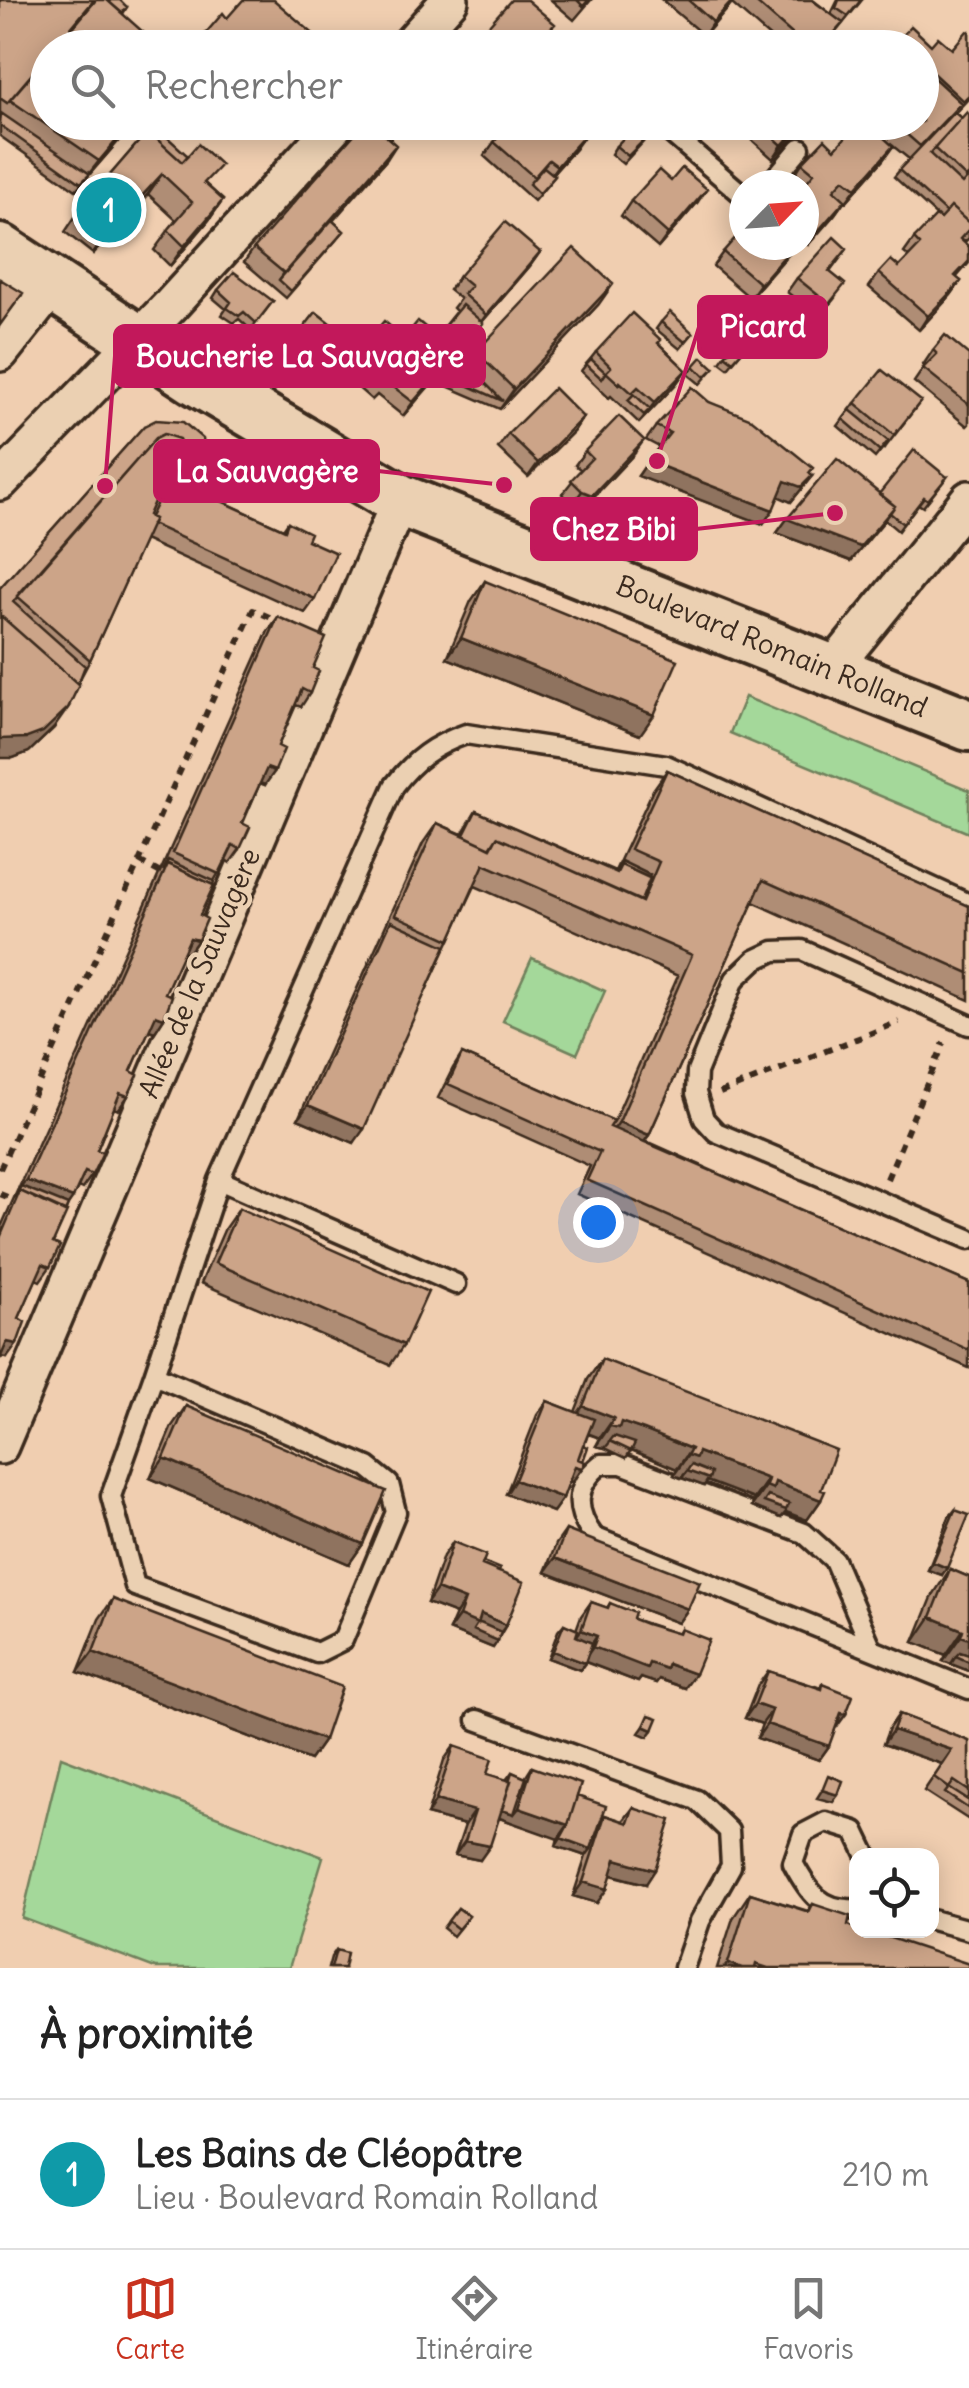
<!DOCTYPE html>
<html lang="fr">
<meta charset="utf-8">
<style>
body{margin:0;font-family:Delius,sans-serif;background:#f6f6f6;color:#222}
.controls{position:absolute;right:30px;bottom:30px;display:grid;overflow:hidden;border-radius:20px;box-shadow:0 5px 25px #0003}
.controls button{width:90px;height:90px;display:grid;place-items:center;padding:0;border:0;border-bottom:2px solid #e0e0e0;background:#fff;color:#222;font:50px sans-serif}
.compass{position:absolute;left:729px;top:170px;width:90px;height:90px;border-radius:50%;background:#fff;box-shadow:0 5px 25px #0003;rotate:65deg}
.you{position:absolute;left:598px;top:1222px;width:35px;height:35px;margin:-25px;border:8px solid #fff;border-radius:50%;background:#1a73e8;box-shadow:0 0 0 15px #1a73e833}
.badge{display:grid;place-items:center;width:65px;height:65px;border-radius:50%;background:#c8321e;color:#fff;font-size:32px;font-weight:700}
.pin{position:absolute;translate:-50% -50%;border:5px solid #fff;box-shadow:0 2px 10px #0006}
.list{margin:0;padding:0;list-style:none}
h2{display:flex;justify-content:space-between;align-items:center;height:130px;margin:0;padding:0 40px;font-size:42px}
h2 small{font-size:32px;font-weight:400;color:#767676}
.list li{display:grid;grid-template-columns:65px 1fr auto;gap:30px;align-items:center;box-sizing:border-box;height:150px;padding:0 40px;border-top:2px solid #e0e0e0}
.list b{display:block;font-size:38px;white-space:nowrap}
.list p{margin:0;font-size:32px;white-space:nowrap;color:#767676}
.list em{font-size:32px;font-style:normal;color:#767676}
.icon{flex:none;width:55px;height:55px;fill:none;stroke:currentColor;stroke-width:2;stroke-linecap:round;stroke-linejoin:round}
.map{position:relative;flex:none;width:969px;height:1968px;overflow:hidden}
.search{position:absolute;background:#fff;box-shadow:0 5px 25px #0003;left:30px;right:30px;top:30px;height:110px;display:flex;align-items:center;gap:25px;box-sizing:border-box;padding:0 35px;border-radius:55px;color:#767676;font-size:38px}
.sheet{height:280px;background:#fff}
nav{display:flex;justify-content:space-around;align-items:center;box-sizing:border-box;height:140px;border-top:2px solid #e0e0e0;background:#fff;font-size:28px;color:#767676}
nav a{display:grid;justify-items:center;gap:5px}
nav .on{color:#c8321e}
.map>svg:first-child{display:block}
.green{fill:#a4d89a;stroke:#70815c;stroke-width:2.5}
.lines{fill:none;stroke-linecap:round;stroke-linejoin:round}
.lane-casing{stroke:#3b2a1e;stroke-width:25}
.street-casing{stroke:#3b2a1e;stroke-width:42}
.secondary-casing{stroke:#3b2a1e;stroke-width:58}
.path{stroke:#3b2a1e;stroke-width:6;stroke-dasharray:8 8;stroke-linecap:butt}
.lane{stroke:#ebd0b2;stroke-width:18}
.street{stroke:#ebd0b2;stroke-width:35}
.secondary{stroke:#ebd0b2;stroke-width:50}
.wall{fill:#af8d75;stroke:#3b2a1e;stroke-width:2.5}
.shaded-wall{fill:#8f735f;stroke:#3b2a1e;stroke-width:2.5}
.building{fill:#cca488;stroke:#3b2a1e;stroke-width:2.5;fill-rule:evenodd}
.labels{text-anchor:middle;stroke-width:9;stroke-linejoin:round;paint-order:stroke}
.street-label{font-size:28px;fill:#3b2a1e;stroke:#ebd0b2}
.leader{fill:none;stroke:#c2185b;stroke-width:4}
.callout-dot{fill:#c2185b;stroke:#ebd0b2;stroke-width:4}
.callout{fill:#c2185b;stroke:#c2185b;stroke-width:4}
.callout-label{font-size:30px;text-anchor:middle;font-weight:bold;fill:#fff}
</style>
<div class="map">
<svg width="969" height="1968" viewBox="0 0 969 1968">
<rect width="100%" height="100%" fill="#f0ceb0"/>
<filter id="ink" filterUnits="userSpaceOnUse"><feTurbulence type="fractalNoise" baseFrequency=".01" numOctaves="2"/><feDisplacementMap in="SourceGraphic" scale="20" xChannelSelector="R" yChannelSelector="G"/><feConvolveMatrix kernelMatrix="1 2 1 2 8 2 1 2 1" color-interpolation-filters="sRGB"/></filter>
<g filter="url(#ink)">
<path class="green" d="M745,697L969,790V833L730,733Z
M532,958L605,991L577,1054L503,1021Z
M61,1757L323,1857L289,1968H155L22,1918Z"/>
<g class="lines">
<g class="lane-casing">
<path id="lane" d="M658,122L744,196
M769,185L800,148
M969,1025L802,950L774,951L755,960L735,979L697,1072L696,1093L704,1119L716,1132L969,1239
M219,1180L394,786C415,759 434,745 466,734L666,765L969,904
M154,1375L368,1467L389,1484L396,1512L343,1640L317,1653L135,1586L111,1496Z
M154,1375L219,1180L456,1284
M872,1649L834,1560L804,1533L622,1464H601C574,1486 574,1510 594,1537L920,1669L969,1689
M477,1720L697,1800L729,1831L731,1866L700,1921L684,1968
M856,1909C821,1912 808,1891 793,1863L803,1834L826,1822L855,1831L867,1856
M932,1920L969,1930"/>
</g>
<g class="street-casing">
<path id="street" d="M407,48L450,0
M0,353L54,285
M0,482L169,307L338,122
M832,669L969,499
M0,1446L400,500"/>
</g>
<g class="secondary-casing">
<path id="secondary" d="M0,250L196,379L400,500L969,725"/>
</g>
<path class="path" d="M139,861L164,875
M720,1093L899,1022
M0,1169L253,610L281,622
M887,1179L944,1043
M0,1194L17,1201"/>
<use href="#lane" class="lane"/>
<use href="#street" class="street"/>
<use href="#secondary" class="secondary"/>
</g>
<path class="wall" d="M0,0L127,7L123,14L135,122L76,190L0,136Z
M551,0H591L574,20Z
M662,0H813L831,14L838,0H862L823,48H782L732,4L704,36Z
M488,26L551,30L564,48H488L479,40Z
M969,32V98L955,113L961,118L969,115V238L965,242L962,240L969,247V263L956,278L961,281L951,295L919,330L869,287L879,273L899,267L909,257L904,253L914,239L940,219L894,177L909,159L893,146L883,160L846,202L844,201L835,214L808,245L804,242V185H801L793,177L802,163L877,131L883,122H922V48H892L897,41L952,49Z
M732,122H804L773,159Z
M658,126L623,164L611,154L616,146Z
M148,131L223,200L209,220L170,266L154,250L176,220L148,194L93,254L65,232L79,211Z
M390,140L387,159L333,221L344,231L286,298L244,262L254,248Z
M494,142L575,149L553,174L555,176L534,201L484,156Z
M631,201L697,203L658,248L621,216Z
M795,245L750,298L713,266L723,252Z
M847,249L830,272L835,298L819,318L787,292L797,278Z
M540,252L530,266L482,322L478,330L403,416L377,395L372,400L355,385L365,370L359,364L366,354L361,350L371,336L404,338L436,336L456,311L453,308L460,299L449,290L459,276Z
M218,290L273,301L251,330L239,319L234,323L222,315L226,309L213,298Z
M599,304L500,409L449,387L476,352Z
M316,312L341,332L317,364L305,357L313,344L300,333Z
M661,322L693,333L680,349L656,329Z
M658,343L686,370L676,384L639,423L611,396L609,398L581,371L596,352Z
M933,350L969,355V424L967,426L914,382L925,366L923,365Z
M742,351L728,368L720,362L725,355Z
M694,366L714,368L700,384L688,374Z
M921,401L884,449L883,448L875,458L838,426L855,403Z
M709,402L812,476L791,502L779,496L763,524L638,476L659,447L646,440L656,426Z
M583,417L574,431L528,477L498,448L508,434Z
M144,426L217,499L283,529L288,522L307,540L315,599L305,613L144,540L90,660L54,728L29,752L13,758L0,588Z
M585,451L634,454L582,509L572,505L562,494L581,470L575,465Z
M947,477L923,507L918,504L898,531L885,520L851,561L777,533L787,519Z
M485,581L640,735L447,658L471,601Z
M278,617L313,668L310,693L301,707L296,705L278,746L265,785L260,783L242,823L240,849L230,863L226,860L214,881L200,915L198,940L188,954L183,953L165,993L164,1018L155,1032L149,1030L131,1071L128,1096L118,1110L114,1108L97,1150L92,1175L82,1189L78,1187L68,1205L53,1243L50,1267L40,1281L36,1279L19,1318L7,1358L1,1357L0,1359V1229L268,631Z
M667,770L969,906V1000L753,902L649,1135L644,1141L969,1283V1368L577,1194L590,1166L438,1098L453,1068L462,1054L614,1121L678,976L475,886L354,1143L298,1119L423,843L437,823L462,834L476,811L615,871L653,790Z
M239,1208L404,1345L390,1365L201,1283L225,1228Z
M602,1359L821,1490V1500L807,1520L786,1512L781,1518L759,1509L752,1506L754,1499L707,1481L704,1486L681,1478L674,1475L677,1469L631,1450L626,1458L605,1448L596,1446L600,1438L588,1434L572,1482L569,1481L563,1498L553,1512L506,1494L537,1415L547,1401L575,1412L588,1379Z
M186,1406L363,1544L349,1564L150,1478L172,1426Z
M955,1510L942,1575L928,1570L949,1517Z
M566,1530L688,1609L678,1623L545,1572L556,1544Z
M453,1542L499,1572L506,1625L493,1648L449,1630L456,1614L427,1603L443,1556Z
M950,1569L969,1577V1671L943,1661L946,1655L914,1642L933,1595Z
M113,1599L324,1740L310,1760L78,1672L99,1619Z
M591,1602L607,1608L610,1603L633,1619L678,1634L681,1629L685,1688L659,1679L656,1683L641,1678L638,1682L585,1662L580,1670L548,1658L558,1631L564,1624L576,1630L581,1616Z
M768,1671L821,1688L823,1684L829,1746L819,1760L757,1738L762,1724L745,1718L758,1685Z
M899,1714L969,1741V1820L924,1791L942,1764L883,1744L889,1728Z
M454,1746L487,1774L506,1780L512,1772L525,1778L532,1767L577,1796L600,1822L605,1815L623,1821L633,1808L646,1884L611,1875L597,1903L573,1896L586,1856L556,1846L558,1838L499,1818L480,1860L455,1855L465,1825L427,1815L444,1760Z
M750,1893L808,1911L813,1904L848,1925L969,1968H717L733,1918Z
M458,1908L469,1916L453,1936L443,1928Z
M336,1950L344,1968H328L331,1957Z"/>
<path class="shaded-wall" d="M733,0H735L704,36L713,22Z
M132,122H135L76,190L99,161Z
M803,122H804L800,128L773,159L782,145Z
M585,135L575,149L547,180L557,166Z
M396,145L387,159L279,280L284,273Z
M893,146L883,160L846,202L856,188Z
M162,174L148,194L93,254L107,234Z
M707,189L697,203L658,248L668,234Z
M223,200L209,220L170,266L184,246Z
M845,200L835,214L808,245L818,231Z
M795,245L789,254L750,298L760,284Z
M540,252L530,266L476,329L486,315Z
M961,281L951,295L919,330L928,316Z
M613,284L599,304L500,409L514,389Z
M483,323L478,330L403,416L413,402Z
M686,370L676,384L639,423L655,402Z
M583,417L574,431L528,477L538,463Z
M644,440L634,454L582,509L572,505L582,491Z
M648,461L773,510L763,524L638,476Z
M812,476L791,502L775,495L785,481Z
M895,506L851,561L777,533L787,519Z
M461,638L654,715L640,735L447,658Z
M68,708L54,728L29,752L13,758H0V739Z
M267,768L275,771L265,785L257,782Z
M190,938L198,940L188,954L180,952Z
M156,1015L164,1018L155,1032L146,1029Z
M308,1105L364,1129L354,1143L298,1119Z
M619,1122L649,1135L635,1155L604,1143Z
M26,1180L73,1198L63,1212L21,1186Z
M7,1342L17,1344L7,1358L0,1357Z
M583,1406L614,1418L600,1438L569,1426Z
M621,1422L644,1430L691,1449L677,1469L611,1441L605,1448L596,1446L610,1426Z
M698,1452L768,1479L754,1499L707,1481L704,1486L682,1478L687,1471L681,1478L674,1475L688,1455Z
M164,1458L363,1544L349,1564L150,1478Z
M573,1466L582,1468L572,1482L565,1480Z
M515,1480L563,1498L553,1512L506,1494Z
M775,1482L821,1500L807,1520L786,1512L781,1518L752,1506L766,1486Z
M555,1558L688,1609L678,1623L545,1572Z
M933,1562L947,1568L942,1575L928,1570Z
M437,1589L465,1600L456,1614L427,1603Z
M481,1614L506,1625L496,1639L498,1641L493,1648L449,1630L459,1616Z
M931,1617L963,1630L946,1655L914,1642Z
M581,1630L597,1636L587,1650L571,1644Z
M969,1635V1671L951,1664L956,1656L951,1664L943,1661L961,1636Z
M593,1647L649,1663L668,1664L695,1674L685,1688L659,1679L656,1683L641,1678L638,1682L583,1661Z
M553,1651L585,1663L580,1670L548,1658Z
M93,1652L324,1740L310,1760L78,1672Z
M755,1704L772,1710L762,1724L745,1718Z
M841,1713L846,1714L836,1728Z
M767,1724L829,1746L819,1760L757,1738Z
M644,1726L653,1730L648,1737L639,1733Z
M893,1730L952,1750L942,1764L883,1744Z
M822,1790L838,1795L833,1802L817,1798Z
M436,1800L475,1811L465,1825L427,1815Z
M519,1808L568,1825L558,1839L494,1816L499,1809L514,1814Z
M561,1838L591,1849L586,1856L556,1846Z
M465,1841L490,1846L480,1860L455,1855Z
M616,1859L655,1870L646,1884L606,1873Z
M583,1882L607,1889L597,1903L573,1896Z
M728,1963L742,1968H724Z"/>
<path class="building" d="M0,0H94L54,48H48V55L7,103L0,98Z
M96,0H107L161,48H91L71,30Z
M107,0H120L127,7L122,13Z
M243,0H274L325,44L322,48H193L223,13L227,18Z
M511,0H527L555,24L550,29L566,44L563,48H515L488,26Z
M577,0H589L583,6Z
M688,0H733L713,22Z
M753,0H812L843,23L821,48H808Z
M839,0H861L848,16L836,8Z
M911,26L931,45L938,37L952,49L967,31L969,32V95L963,101L922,63V48H904L897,41Z
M70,29L91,48H54Z
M725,39L735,48H717Z
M48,56V122H132L99,161L10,100Z
M922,67L961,103L920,146L896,125L898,122H922Z
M954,112L961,118L930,154L962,184L969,176V223L951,207L946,213L899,170Z
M967,112L969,115V175L966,178L934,148Z
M1,113L90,174L81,183L0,125Z
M365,122H370L396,145L284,273L254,248Z
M370,122H394L400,128L390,139Z
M512,122H571L585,135L557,166L549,160L534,177L494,142Z
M639,122H654L658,126L628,156L616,146Z
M757,122H803L782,145Z
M859,122H867L893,146L856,188L844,179L834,190L845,200L818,231L804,219V185L814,173L802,163L825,139L835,149Z
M883,122H898L891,132L882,124Z
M155,126L188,156L182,162L149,132Z
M148,131L182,162L198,144L221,165L204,183L223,200L184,246L168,230L192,202L162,174L107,234L79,211Z
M544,167L555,176L539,194L529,184Z
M682,168L707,189L668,234L631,201L659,170L671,181Z
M951,207L969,223V229L960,239L969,247V261L955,276L961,281L928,316L879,273L891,260L899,267L920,245L914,239L936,216L940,219Z
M332,220L344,231L291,291L279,280Z
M505,222L540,252L486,315L463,294L471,286L459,276Z
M744,228V245H794L760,284L723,252Z
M834,237L847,249L829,271L845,284L829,304L797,278Z
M574,248L613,284L514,389L476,352Z
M234,272L273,301L256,323L244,312L239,316L227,308L231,302L218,290Z
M0,279L23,293L0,325Z
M462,305L483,323L451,359L456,353L436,336Z
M316,312L341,332L322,357L310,350L318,336L305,326Z
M670,312L693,333L685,342L661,322Z
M632,313L661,340L658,343L686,370L655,402L638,387L632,393L620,382L619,384L606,372L611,367L596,352Z
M384,321L404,338L418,321L456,353L413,402L386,381L382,386L365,371L385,347L371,336Z
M945,335L969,355V405L923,368L937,354L933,350Z
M735,345L742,351L733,361L725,355Z
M702,357L714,368L705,377L694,366Z
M591,359L606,373L602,379L586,364Z
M467,365L503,401L454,379Z
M882,370L921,401L894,435L855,403Z
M692,387L709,402L752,419L813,468L809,473L812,476L801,487L785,481L773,510L648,461L670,433L656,426Z
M554,388L583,417L538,463L508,434Z
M634,394L650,409L644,415L628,400Z
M850,410L888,441L880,451L843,419Z
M619,416L644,440L592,495L582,491L571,480L592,458L585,451Z
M156,420L183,422L203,439L209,465L202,484L220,492L217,499L285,530L288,522L310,533L307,540L336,553L315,599L151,524L154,519L150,517L173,470L175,472L182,446L179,439L164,434L156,438L13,602L85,666L78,684L1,616L0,617V588L144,426ZM196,482L202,484L199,491L194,488Z
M164,434L179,439L182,446L175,472L169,468L148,515L154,519L90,660L17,596L156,438Z
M914,450L947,477L928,500L924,497L903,524L890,513L895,506L879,494Z
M837,459L895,506L860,547L787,519Z
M485,581L678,660L654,715L461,638Z
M1,616L79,685L68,708L43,732L27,738L0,739Z
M278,617L326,638L313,668L319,671L310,693L302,689L278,746L284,749L275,771L267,768L242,823L250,827L240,849L233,845L219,874L173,853Z
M667,770L969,906V973L763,880L649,1135L619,1122L692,955L484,864L450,940L395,915L437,823L491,848L497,837L642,902L659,862L630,849Z
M476,811L617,873L621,865L650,878L641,901L497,837L490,848L464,835Z
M168,860L214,881L213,885L168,864L163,871Z
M621,861L650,875L649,878L621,865L616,872Z
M168,864L214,885L200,915L207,919L198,940L190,938L165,993L172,996L164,1018L156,1015L131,1071L138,1075L128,1096L120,1093L97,1150L103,1152L92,1175L85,1172L73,1198L26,1180Z
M391,921L446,946L364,1129L308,1105Z
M462,1054L614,1121L610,1127L969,1283V1350L587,1180L600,1152L448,1084Z
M651,1143L705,1167V1168L650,1144Z
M21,1186L68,1205L65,1212L20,1191L15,1198Z
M20,1191L67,1212L53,1243L60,1246L50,1267L43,1264L19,1318L25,1322L17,1344L7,1342L0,1359V1238Z
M239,1208L428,1292L404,1345L215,1263Z
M602,1359L836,1450L821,1490L825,1491L821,1500L775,1482L773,1489L766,1486L768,1479L698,1452L696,1458L688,1455L691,1449L644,1430L621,1422L619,1428L610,1426L614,1418L583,1406Z
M547,1401L594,1419L578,1459L585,1462L582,1468L575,1466L563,1498L515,1480Z
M186,1406L386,1491L363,1544L164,1458Z
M614,1436L635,1443L631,1451L610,1441Z
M583,1445L588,1447L583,1461L578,1459Z
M691,1465L711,1473L709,1479L687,1471Z
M768,1496L789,1504L786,1510L764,1502Z
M955,1510L969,1515L947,1568L933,1562Z
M566,1530L700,1582L688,1609L555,1558Z
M453,1542L486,1555L482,1565L524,1582L506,1625L481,1614L478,1624L459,1616L465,1600L437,1589Z
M483,1562L500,1569L499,1572L482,1565Z
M950,1569L969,1577V1639L961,1636L963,1630L931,1617Z
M113,1599L342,1687L324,1740L93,1652Z
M591,1602L608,1608L610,1603L635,1613L633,1619L646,1624L679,1634L681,1629L709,1640L695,1674L668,1664L666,1669L649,1663L647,1668L593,1647L597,1636L581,1630Z
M478,1622L501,1632L498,1641L473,1630Z
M564,1624L578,1630L576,1636L592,1643L585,1663L553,1651Z
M960,1652L969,1655V1662L956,1656Z
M768,1671L822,1689L823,1684L853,1696L846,1714L841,1713L829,1746L767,1724L772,1710L755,1704Z
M899,1714L969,1741V1791L954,1781L949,1788L934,1777L952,1750L893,1730Z
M649,1715L658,1718L653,1730L644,1726Z
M454,1746L492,1759L487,1774L511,1781L490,1846L465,1841L475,1811L436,1800Z
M532,1767L581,1784L568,1825L519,1808Z
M512,1772L526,1778L514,1814L502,1810L511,1781H509Z
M828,1775L843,1781L838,1795L822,1790Z
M949,1788L969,1801V1809L945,1793Z
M577,1796L606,1806L591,1849L561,1838L568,1825Z
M633,1808L671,1820L655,1870L616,1859L607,1889L583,1882L605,1815L628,1823Z
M750,1893L809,1912L813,1904L850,1916L848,1925L856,1928V1930H866L969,1964V1968H768L756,1964L755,1968H742L728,1963Z
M458,1908L469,1916L458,1929L448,1921Z
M336,1950L347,1953L344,1968H331Z"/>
</g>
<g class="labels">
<g class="street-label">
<text transform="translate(772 646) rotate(22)" y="10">Boulevard Romain Rolland</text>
<text transform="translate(199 973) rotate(-67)" y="10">Allée de la Sauvagère</text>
</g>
</g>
<path class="leader" d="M657 461L699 327M105 486L115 356M504 485L378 471M835 513L696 529"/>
<g class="callout-dot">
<circle cx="657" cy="461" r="10"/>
<circle cx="105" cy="486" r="10"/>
<circle cx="504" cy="485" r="10"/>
<circle cx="835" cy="513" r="10"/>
</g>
<g class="callout">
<rect x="699" y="297" width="127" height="60" rx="10"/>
<rect x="115" y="326" width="369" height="60" rx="10"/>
<rect x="155" y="441" width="223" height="60" rx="10"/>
<rect x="532" y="499" width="164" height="60" rx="10"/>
</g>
<g class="callout-label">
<text x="763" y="337">Picard</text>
<text x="300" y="367">Boucherie La Sauvagère</text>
<text x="267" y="482">La Sauvagère</text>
<text x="614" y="540">Chez Bibi</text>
</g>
</svg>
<div class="controls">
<button><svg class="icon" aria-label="locate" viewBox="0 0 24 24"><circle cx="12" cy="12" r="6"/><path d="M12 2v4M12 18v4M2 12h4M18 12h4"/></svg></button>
</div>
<svg class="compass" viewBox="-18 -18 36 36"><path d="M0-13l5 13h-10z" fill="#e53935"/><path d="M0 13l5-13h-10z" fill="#767676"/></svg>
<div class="you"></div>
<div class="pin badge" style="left:109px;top:210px;background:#0f9aa8">1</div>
<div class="search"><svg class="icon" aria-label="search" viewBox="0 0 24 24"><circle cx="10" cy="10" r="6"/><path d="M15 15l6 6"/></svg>Rechercher</div>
</div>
<section class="sheet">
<h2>À proximité<small></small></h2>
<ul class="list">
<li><span class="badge" style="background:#0f9aa8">1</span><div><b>Les Bains de Cléopâtre</b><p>Lieu · Boulevard Romain Rolland</p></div><em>210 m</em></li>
</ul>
</section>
<nav>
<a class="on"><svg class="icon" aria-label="map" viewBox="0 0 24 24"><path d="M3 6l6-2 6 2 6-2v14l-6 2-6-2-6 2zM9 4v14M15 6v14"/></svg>Carte</a>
<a><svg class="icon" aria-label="directions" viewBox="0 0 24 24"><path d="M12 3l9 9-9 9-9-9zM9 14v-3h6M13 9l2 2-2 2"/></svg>Itinéraire</a>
<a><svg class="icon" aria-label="saved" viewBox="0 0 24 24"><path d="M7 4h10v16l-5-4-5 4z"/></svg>Favoris</a>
</nav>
